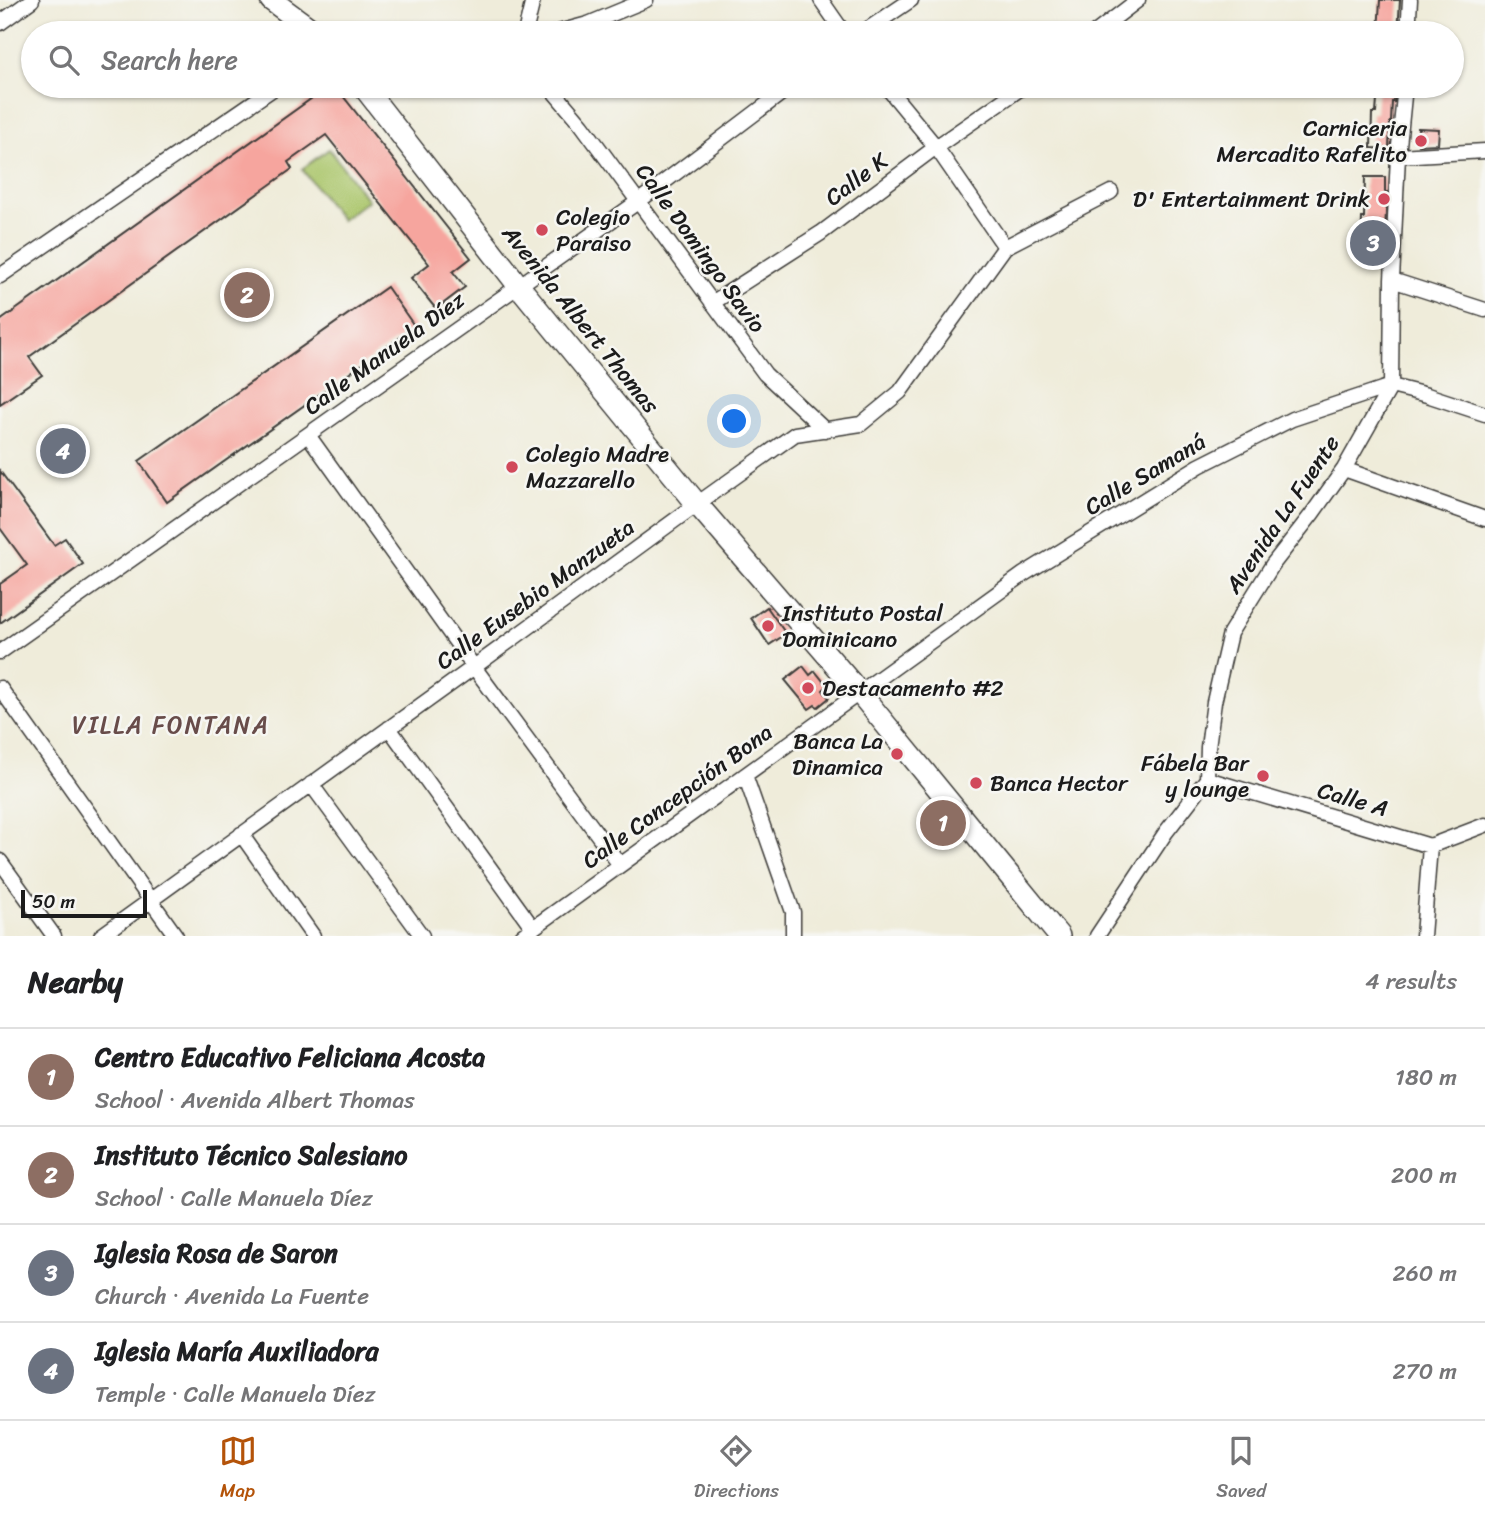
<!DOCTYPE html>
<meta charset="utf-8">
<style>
body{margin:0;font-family:Sriracha,sans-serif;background:#f6f6f6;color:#202124}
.scale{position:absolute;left:21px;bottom:18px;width:126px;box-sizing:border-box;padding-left:7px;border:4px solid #1c1c1c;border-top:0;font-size:19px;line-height:24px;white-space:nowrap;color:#1c1c1c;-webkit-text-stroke:5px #f6f6f2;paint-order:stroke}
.you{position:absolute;left:735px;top:422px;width:24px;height:24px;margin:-18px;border:5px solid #fff;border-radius:50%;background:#1a73e8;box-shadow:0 0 0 10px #1a73e833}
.badge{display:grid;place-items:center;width:46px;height:46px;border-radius:50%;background:#b45309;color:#fff;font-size:23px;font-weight:700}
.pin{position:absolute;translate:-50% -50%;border:4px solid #fff;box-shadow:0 2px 7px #0006}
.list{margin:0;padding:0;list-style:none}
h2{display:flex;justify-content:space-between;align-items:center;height:91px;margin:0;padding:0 28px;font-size:30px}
h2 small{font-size:23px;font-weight:400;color:#757577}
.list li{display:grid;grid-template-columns:46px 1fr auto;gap:21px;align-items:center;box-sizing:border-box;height:98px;padding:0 28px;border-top:2px solid #e0e0e0}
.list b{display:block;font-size:26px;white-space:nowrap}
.list p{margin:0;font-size:23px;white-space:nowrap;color:#757577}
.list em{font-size:23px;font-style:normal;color:#757577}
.icon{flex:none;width:38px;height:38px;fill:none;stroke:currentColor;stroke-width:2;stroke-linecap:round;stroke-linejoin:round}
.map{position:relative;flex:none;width:1485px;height:936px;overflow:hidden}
.search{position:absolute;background:#fff;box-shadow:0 2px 5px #0004;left:21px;right:21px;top:21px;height:77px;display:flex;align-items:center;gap:18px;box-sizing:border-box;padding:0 24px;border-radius:38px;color:#757577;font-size:26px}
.sheet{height:483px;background:#fff}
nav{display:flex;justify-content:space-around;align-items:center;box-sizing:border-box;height:98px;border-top:2px solid #e0e0e0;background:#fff;font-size:19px;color:#757577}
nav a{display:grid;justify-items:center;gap:4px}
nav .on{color:#b45309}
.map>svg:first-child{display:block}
.green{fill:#abc66c;stroke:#647144;stroke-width:2}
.building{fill:#f6a59e}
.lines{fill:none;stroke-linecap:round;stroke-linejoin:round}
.street-casing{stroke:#3c3b38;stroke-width:17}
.secondary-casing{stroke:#3c3b38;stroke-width:24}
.street{stroke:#fff;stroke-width:14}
.secondary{stroke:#fff;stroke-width:21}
.poi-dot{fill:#d1495b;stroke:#f6f6f2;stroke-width:2.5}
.labels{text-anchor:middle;stroke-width:5;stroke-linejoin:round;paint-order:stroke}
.poi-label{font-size:23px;fill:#1c1c1c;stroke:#f6f6f2;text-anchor:start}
.street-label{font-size:23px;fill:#1c1c1c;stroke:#f6f6f2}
.neighbourhood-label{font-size:24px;letter-spacing:2px;fill:#684c4a;stroke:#f6f6f2}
</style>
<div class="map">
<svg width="1485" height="936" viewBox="0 0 1485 936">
<rect width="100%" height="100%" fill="#f6f6f2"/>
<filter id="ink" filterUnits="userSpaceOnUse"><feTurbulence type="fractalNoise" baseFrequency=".0143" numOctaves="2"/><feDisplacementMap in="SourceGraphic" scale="14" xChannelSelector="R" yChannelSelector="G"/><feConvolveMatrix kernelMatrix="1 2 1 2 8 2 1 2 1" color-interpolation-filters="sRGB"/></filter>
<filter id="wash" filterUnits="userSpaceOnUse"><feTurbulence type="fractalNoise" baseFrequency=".00686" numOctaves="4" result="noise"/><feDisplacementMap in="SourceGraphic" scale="28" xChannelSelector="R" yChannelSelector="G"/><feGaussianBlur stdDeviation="1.57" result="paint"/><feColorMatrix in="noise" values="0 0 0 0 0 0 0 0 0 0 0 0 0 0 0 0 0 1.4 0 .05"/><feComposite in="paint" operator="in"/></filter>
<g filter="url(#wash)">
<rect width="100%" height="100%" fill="#efecda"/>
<path class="green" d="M329,149L368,200L341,220L302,169Z"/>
<g id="blocks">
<path class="building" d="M1380,0H1400L1398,33H1378Z
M329,86H335L471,258L453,272L465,287L436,309L411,278L429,264L326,135L288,162L292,169L29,357L42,375L0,404V321Z
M1378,87L1395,89L1394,102H1392L1391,122H1390L1389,149L1371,148L1372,113H1376Z
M1418,128L1439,129L1438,144L1418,145Z
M1365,177H1385V192H1387L1384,250L1361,249L1362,218H1364Z
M387,287L415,327L167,502L139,461Z
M0,471L54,545L65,538L83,564L0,623V584L27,565L0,528Z
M767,607L786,634L769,645L751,618Z
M803,666L810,675L815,671L827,686L823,690L829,698L818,707L815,705L809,709L785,680Z
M944,816L957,832L939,847L926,831Z"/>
</g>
</g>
<g filter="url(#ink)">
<use href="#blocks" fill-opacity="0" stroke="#3c3b38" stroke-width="2"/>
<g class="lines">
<g class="street-casing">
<path id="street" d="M821,0L844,33
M0,23L32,0
M525,33L533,0
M555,33L588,24L646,0
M862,33L911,0
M1095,33L1138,0
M1408,33L1410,0
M549,86L582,125L765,374L825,430
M886,86L936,147L1005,247
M1398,156L1485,151
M0,276L277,86
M1392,280L1485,310
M712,303L821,233L936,147L1024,86
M308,435L474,667L620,865
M1344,469L1485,519
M0,652L639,201L791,86
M0,688L176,936
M389,728L533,928
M745,775L793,912V936
M1207,779L1430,846L1485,825
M311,784L422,936
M241,834L313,936
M0,861L54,936
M101,936L474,667L697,504L795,434L861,424L900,392L1005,247L1111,192
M522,936L1024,574L1199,466L1292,419L1391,386L1427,395L1485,414
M1097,936L1166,832L1207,779L1208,747L1214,702L1230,633L1273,564L1312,514L1344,469L1391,386L1392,280L1398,156L1405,86
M1423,936L1430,846"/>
</g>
<g class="secondary-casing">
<path id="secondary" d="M271,0L316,33
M363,86L518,285L697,504L859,692L1059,936"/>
</g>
<use href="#street" class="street"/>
<use href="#secondary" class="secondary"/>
</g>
</g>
<g class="poi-dot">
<circle cx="1421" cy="141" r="7"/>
<circle cx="1384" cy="199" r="7"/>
<circle cx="542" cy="230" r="7"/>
<circle cx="512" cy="467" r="7"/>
<circle cx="768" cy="626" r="7"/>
<circle cx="808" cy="688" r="7"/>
<circle cx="897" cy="754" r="7"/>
<circle cx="1263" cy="776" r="7"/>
<circle cx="976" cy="783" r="7"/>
</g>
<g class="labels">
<g class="poi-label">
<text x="1407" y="136" text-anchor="end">Carniceria<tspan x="1407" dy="26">Mercadito Rafelito</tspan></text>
<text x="1370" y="207" text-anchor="end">D' Entertainment Drink</text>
<text x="556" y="225">Colegio<tspan x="556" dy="26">Paraiso</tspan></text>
<text x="526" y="462">Colegio Madre<tspan x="526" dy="26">Mazzarello</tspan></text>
<text x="782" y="621">Instituto Postal<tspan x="782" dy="26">Dominicano</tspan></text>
<text x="822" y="696">Destacamento #2</text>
<text x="883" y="749" text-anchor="end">Banca La<tspan x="883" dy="26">Dinamica</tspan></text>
<text x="1249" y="771" text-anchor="end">Fábela Bar<tspan x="1249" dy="26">y lounge</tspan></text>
<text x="990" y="791">Banca Hector</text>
</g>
<g class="street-label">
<text transform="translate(856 179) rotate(-37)" y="8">Calle K</text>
<text transform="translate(701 248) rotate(54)" y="8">Calle Domingo Savio</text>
<text transform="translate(581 319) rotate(51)" y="8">Avenida Albert Thomas</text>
<text transform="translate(384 353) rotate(-36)" y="8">Calle Manuela Díez</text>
<text transform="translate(1145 474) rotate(-31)" y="8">Calle Samaná</text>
<text transform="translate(1282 514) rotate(-56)" y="8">Avenida La Fuente</text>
<text transform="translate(535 594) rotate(-36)" y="8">Calle Eusebio Manzueta</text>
<text transform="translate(677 796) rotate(-36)" y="8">Calle Concepción Bona</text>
<text transform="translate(1353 799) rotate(16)" y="8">Calle A</text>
</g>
<g class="neighbourhood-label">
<text x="171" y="733">VILLA FONTANA</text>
</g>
</g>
</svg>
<div class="scale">50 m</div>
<div class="you"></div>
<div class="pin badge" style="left:943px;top:823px;background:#8d6e63">1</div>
<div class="pin badge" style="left:247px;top:295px;background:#8d6e63">2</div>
<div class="pin badge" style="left:1373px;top:243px;background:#6b7280">3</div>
<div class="pin badge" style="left:63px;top:451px;background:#6b7280">4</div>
<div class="search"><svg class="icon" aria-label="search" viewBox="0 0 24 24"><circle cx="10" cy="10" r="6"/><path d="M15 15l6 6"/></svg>Search here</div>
</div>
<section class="sheet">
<h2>Nearby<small>4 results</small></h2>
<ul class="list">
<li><span class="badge" style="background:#8d6e63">1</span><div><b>Centro Educativo Feliciana Acosta</b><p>School · Avenida Albert Thomas</p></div><em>180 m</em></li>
<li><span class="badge" style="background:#8d6e63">2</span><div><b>Instituto Técnico Salesiano</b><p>School · Calle Manuela Díez</p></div><em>200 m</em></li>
<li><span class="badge" style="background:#6b7280">3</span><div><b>Iglesia Rosa de Saron</b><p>Church · Avenida La Fuente</p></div><em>260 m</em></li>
<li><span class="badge" style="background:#6b7280">4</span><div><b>Iglesia María Auxiliadora</b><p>Temple · Calle Manuela Díez</p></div><em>270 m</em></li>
</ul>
</section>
<nav>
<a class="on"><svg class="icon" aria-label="map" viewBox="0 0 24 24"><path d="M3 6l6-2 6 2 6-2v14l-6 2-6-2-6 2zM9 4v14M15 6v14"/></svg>Map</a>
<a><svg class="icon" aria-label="directions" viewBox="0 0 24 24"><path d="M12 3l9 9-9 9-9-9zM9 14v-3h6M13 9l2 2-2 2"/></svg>Directions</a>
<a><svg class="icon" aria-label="saved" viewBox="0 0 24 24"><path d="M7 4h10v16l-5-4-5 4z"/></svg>Saved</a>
</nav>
